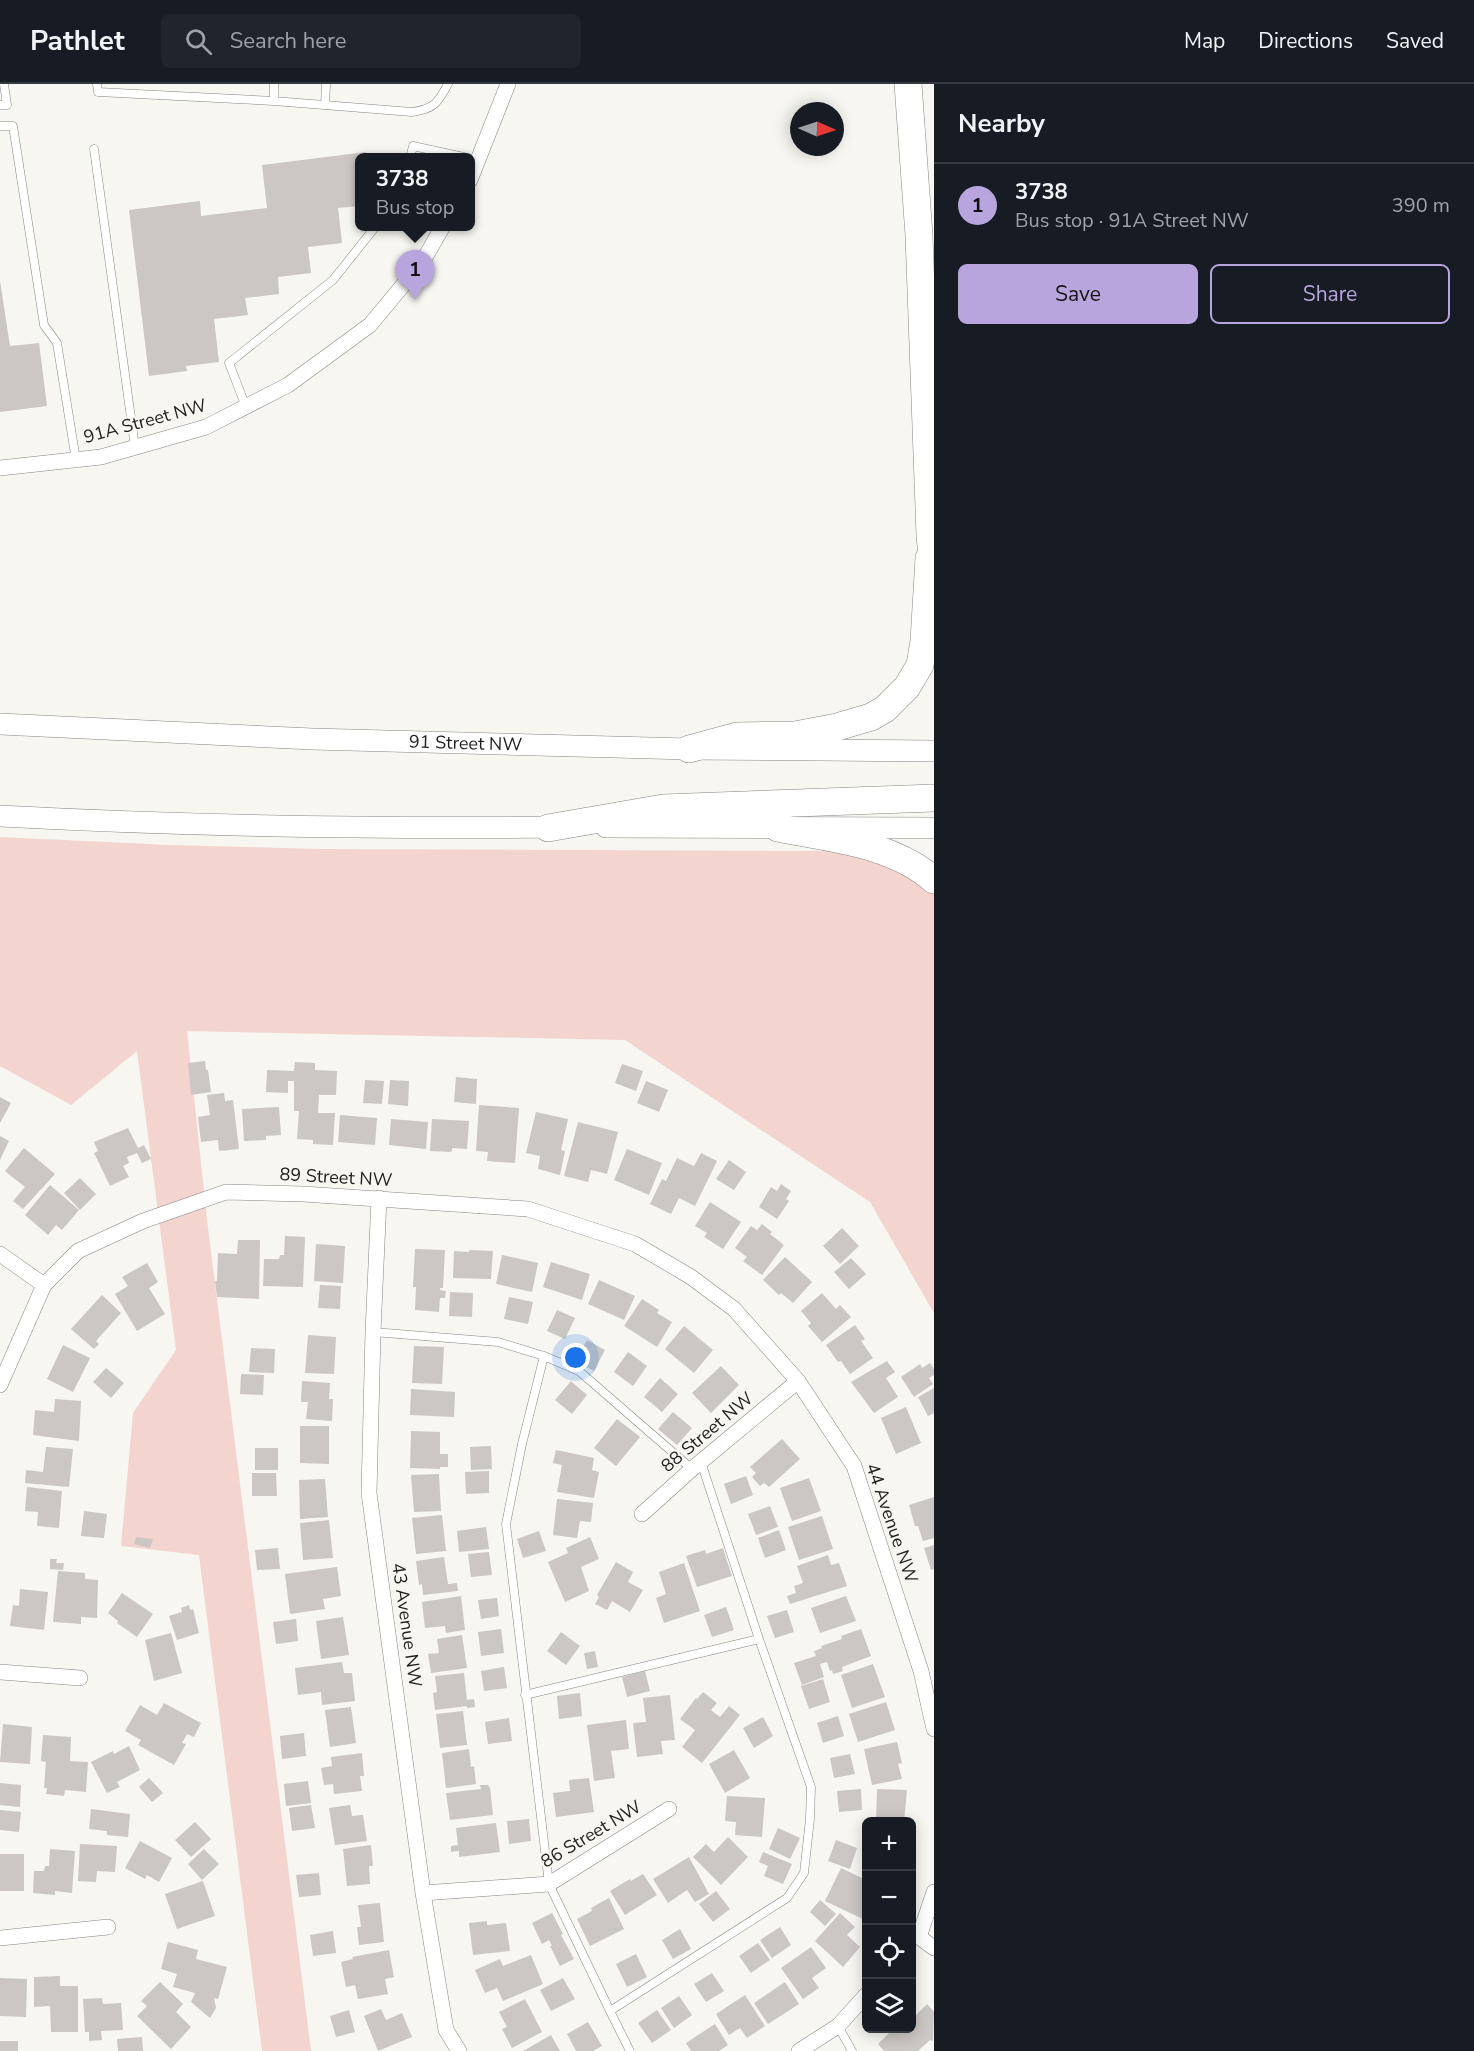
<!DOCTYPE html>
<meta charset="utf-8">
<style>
body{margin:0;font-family:"Nunito Sans",sans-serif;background:#20242c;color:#f1f3f6}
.controls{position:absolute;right:18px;bottom:18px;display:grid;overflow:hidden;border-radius:9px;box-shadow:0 3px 15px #0003}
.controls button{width:54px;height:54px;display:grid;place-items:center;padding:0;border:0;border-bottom:2px solid #363941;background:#171b24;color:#f1f3f6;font:30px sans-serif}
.compass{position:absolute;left:790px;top:18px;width:54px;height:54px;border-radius:50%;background:#171b24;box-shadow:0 3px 15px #0003;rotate:93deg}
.you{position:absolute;left:576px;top:1274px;width:21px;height:21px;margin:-15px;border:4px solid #fff;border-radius:50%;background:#1a73e8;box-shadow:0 0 0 9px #1a73e833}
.badge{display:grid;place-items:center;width:39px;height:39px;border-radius:50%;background:#b9a5dd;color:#111;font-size:20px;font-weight:700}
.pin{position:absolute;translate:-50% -50px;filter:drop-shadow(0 2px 3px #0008)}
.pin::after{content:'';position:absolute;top:32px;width:21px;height:18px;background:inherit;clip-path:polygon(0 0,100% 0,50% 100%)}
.popup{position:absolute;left:355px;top:69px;width:120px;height:78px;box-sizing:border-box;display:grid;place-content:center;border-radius:9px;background:#171b24;filter:drop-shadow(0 2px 4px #0005);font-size:20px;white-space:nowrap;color:#9ea1a6}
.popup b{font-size:22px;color:#f1f3f6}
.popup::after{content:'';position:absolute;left:50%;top:100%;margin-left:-12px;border:12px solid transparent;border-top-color:#171b24}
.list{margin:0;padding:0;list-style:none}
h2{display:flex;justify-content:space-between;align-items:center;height:78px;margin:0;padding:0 24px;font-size:26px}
h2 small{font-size:20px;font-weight:400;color:#9ea1a6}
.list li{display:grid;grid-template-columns:39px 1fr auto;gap:18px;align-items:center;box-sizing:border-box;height:84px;padding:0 24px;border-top:2px solid #363941}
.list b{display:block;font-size:22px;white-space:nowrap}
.list p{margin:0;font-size:20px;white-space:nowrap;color:#9ea1a6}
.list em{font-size:20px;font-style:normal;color:#9ea1a6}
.actions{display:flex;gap:12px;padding:18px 24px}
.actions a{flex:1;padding:14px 0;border:2px solid #b9a5dd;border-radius:9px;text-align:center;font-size:21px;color:#b9a5dd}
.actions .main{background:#b9a5dd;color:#111}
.icon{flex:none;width:33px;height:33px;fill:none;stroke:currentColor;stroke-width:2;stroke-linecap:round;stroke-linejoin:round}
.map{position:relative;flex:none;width:934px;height:1967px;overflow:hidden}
header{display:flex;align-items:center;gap:36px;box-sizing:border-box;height:84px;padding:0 30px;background:#171b24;border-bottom:2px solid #363941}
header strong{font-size:28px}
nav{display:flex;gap:33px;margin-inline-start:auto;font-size:21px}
.search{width:420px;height:54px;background:#20242c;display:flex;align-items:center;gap:15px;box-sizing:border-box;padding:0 21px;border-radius:9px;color:#9ea1a6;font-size:22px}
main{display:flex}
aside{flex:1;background:#171b24}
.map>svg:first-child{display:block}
.green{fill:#f3d4cf}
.building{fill:#ccc7c4}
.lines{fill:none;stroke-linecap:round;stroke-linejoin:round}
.service-casing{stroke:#888682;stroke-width:9}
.minor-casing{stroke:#888682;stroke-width:16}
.secondary-casing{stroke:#888682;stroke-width:22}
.motorway-casing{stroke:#888682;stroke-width:28}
.service{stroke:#fff;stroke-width:8}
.minor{stroke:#fff;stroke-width:15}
.secondary{stroke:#fff;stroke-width:21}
.motorway{stroke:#fff;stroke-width:27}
.labels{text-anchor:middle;stroke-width:4.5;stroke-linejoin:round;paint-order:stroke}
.street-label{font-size:18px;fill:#1f1e1c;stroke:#f7f6f0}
</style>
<header>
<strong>Pathlet</strong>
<div class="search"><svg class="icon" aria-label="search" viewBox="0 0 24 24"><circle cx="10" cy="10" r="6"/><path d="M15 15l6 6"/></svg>Search here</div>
<nav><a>Map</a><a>Directions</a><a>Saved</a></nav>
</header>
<main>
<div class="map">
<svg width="934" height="1967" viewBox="0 0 934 1967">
<rect width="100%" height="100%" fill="#f7f6f0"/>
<path class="green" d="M0,753L169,761L319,765L841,767L874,773L934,809V1229L870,1118L625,956L187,947L207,1136L311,1967H262L199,1471L121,1462L133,1329L176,1266L137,967L71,1021L0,982Z"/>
<path class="building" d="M366,68L367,74H360V122L338,124L342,159L308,163L311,189L278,193L279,210L245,214L248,231L214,235L219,278L186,282L187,287L149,292L129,126L200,117L201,132L267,124L262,81Z
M0,197L10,262L39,259L47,322L0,328Z
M205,977L206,986H208L211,1008L191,1011L188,979Z
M295,978L315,979V986L337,987L336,1011H319L318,1029H335L333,1061L313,1060V1056L297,1055L299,1027H294V997H288V1009L266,1008L267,986L294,987Z
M622,980L643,987L636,1007L615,999Z
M456,993L477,995L476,1020L454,1018Z
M365,996L384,997L382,1020L363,1019Z
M390,996L409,997L408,1022L388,1020Z
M646,997L668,1006L659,1028L637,1019Z
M224,1009L225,1017L233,1016L239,1065L219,1067L218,1056L201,1058L198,1033L210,1031L207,1011Z
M0,1013L11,1019L0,1039Z
M479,1021L519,1024L515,1079L487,1077L488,1068L476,1067Z
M279,1023L281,1051L266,1052V1056L244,1057L242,1025Z
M536,1028L568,1035L561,1066L565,1067L560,1091L538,1085L540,1072L526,1069Z
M340,1031L377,1034L375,1061L338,1058Z
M391,1035L428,1038L426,1065L389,1061Z
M432,1035L469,1037L467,1065L452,1064V1067L450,1068L430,1067Z
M578,1038L618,1048L607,1090L591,1086L588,1098L564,1092Z
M128,1044L138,1064L144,1061L151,1075L142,1079L137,1069L127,1073L129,1079L123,1082L129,1093L110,1102L94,1069L98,1067L94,1058Z
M0,1052L9,1057L0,1076Z
M24,1064L55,1090L23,1125L13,1117L25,1103L5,1087Z
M627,1065L662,1079L649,1111L614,1096Z
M701,1069L717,1077L695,1122L679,1114L671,1130L650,1120L662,1095L666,1097L677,1074L694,1082Z
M729,1076L746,1088L734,1106L716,1095Z
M80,1094L96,1110L80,1126L64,1109Z
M781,1100L791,1107L786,1115L789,1117L777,1135L759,1123L771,1103L777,1107Z
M50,1101L79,1126L62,1146L56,1141L48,1151L25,1131Z
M710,1118L741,1138L723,1165L704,1153L707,1149L695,1142Z
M762,1140L772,1148L770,1150L784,1161L762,1191L743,1177L747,1173L735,1164L751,1142L757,1146Z
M842,1144L859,1162L840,1180L823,1162Z
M285,1152L305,1153L303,1203L263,1202L264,1175H279L280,1171H284Z
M238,1156H260L259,1215L217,1213L215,1197H217L218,1169L237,1170Z
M316,1160L345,1162L343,1199L314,1197Z
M415,1165L445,1166L443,1204H440V1206L446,1207L445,1214H440L439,1228L415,1226L416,1203H413Z
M469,1166L493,1167L491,1195L453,1194L454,1167L469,1168Z
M502,1171L538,1179L532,1208L496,1200Z
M785,1173L812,1198L793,1219L781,1209L779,1211L763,1196Z
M851,1174L866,1190L849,1205L834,1188Z
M551,1178L590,1190L582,1216L543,1203Z
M147,1179L158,1198L149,1204L165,1230L137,1247L115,1210L128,1202L122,1193Z
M599,1196L635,1212L624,1236L588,1220Z
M320,1201L341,1202L340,1225L318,1224Z
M450,1208L473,1209L472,1233L449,1232Z
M822,1209L836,1225L840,1221L851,1233L822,1258L808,1242L811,1239L801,1227Z
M102,1211L121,1229L96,1257L99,1260L94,1265L71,1245Z
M509,1213L533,1218L528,1240L504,1235Z
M642,1215L659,1226L657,1229L672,1238L657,1263L624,1242Z
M557,1226L575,1234L565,1255L547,1247Z
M855,1241L865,1255L861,1257L873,1274L850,1290L841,1277L838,1278L826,1261Z
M684,1242L713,1266L694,1289L665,1265Z
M308,1251L336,1253L334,1290L305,1289Z
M587,1256L605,1266L594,1287L575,1277Z
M63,1261L90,1274L73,1308L47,1295Z
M414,1262L444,1263L442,1300L412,1299Z
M251,1264L275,1265L274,1289L249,1288Z
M628,1268L647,1282L633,1302L614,1288Z
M887,1277L895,1288L886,1294L898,1313L874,1329L851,1298Z
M930,1279L934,1285V1291L929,1294L933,1300L914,1313L901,1293L920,1280L922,1284Z
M721,1282L739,1301L711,1329L692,1309Z
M106,1284L124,1299L111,1314L93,1298Z
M241,1290L264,1291L263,1311L240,1310Z
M660,1294L678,1310L662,1328L644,1313Z
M302,1297L330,1299L329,1315H333L332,1337L306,1335L308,1318H301Z
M571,1297L587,1311L572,1330L555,1316Z
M934,1304V1329L928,1332L918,1313Z
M411,1305L455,1308L454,1333L410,1331Z
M55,1315L81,1317L79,1357L33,1351L35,1326L54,1328Z
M906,1323L921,1359L896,1370L881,1334Z
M673,1328L692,1344L677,1361L658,1345Z
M617,1335L640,1353L616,1382L594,1364Z
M300,1342H329V1380L300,1379Z
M411,1347L440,1348V1370H448V1383H440V1385L410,1384Z
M782,1355L800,1375L769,1403L764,1399L760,1402L752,1393L756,1389L750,1383Z
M491,1362L492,1385L471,1386L470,1363Z
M46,1363L73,1365L69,1403L25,1399L26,1386L43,1388Z
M255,1364H278V1386H255Z
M556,1366L594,1374L592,1386L599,1388L594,1414L557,1408L562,1381L553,1379Z
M489,1387V1409L466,1410L465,1388Z
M252,1389H276L277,1412H252Z
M439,1390L441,1427L414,1428L411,1391Z
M746,1392L753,1411L731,1420L724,1400Z
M809,1394L821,1427L792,1437L780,1404Z
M325,1395L328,1433L300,1435L299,1396Z
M27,1403L62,1407L59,1444L37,1442L38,1428L25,1427Z
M934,1413V1454L923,1457L918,1442H915L909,1421Z
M557,1415L593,1419L591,1438L580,1437L577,1454L553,1451Z
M770,1422L778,1443L756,1451L748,1430Z
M84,1427L107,1430L104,1454L81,1452Z
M442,1431L446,1467L416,1470L412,1434Z
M822,1432L833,1465L799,1476L788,1443Z
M329,1436L333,1474L303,1476L300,1439Z
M486,1443L489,1465L459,1468L457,1447Z
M779,1446L786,1466L765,1474L758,1454Z
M539,1447L546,1467L523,1474L517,1455Z
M136,1453L153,1455L150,1464L134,1460Z
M590,1453L599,1475L581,1483L589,1507L565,1518L548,1478L568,1469L566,1464Z
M934,1461V1485L931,1486L924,1464Z
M278,1464L280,1485L257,1486L255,1466Z
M723,1464L732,1492L697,1503L686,1472L705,1466L706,1470Z
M489,1468L492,1491L471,1493L468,1470Z
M828,1471L831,1481L839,1479L847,1502L790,1520L787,1512L796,1509L794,1502L803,1499L797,1482Z
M444,1473L448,1500L457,1499L458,1507L423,1511L422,1500L419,1501L416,1477Z
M50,1475H57L56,1479H64L63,1486L50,1485Z
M616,1478L633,1488L628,1498L643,1506L630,1528L612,1517L607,1526L595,1520L599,1513L597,1511Z
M684,1479L700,1527L664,1539L656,1514L666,1510L659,1488Z
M337,1483L341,1512L323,1515L325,1525L290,1530L285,1490Z
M58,1487L85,1489V1495L98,1496L97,1534L81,1533V1540L53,1538Z
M20,1505L48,1508L44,1546L10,1542L13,1521L19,1522Z
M122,1509L153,1530L137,1553L117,1539L118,1537L108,1529Z
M461,1512L465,1546L446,1549L445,1542L425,1544L422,1518Z
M846,1512L856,1537L820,1549L811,1524Z
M497,1514L499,1532L481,1535L478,1516Z
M189,1521L190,1526L193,1525L199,1549L177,1556L169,1532L182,1528L181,1524Z
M726,1523L734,1546L712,1553L704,1531Z
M787,1526L794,1548L775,1554L767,1532Z
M343,1533L349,1571L321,1575L316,1537Z
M296,1535L298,1557L276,1560L273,1538Z
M501,1545L504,1569L481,1572L478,1548Z
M861,1545L871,1572L842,1583L843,1587L833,1590L832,1586L830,1587L827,1578L820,1580L824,1593L802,1601L794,1579L816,1572L814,1567L822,1564L821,1562L842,1555L841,1552Z
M561,1548L580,1562L566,1581L547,1567Z
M171,1549L182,1589L154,1597L145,1556Z
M462,1551L467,1584L431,1589L428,1570L439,1569L437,1555Z
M595,1567L598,1583L587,1585L584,1569Z
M342,1578L344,1589H352L355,1617L322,1621L321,1608L298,1611L295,1584Z
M873,1580L885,1613L852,1624L841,1591Z
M504,1583L507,1604L484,1607L481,1587Z
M645,1587L650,1607L627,1613L622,1593Z
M464,1589L467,1616L474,1615L475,1623L467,1624V1622L435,1626L433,1609L437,1608L435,1592Z
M823,1595L830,1618L809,1625L801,1602Z
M703,1608L717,1619L711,1626L720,1633L729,1622L740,1631L702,1679L682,1663L695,1646L680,1635L696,1614L697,1615Z
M580,1609L582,1632L559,1635L557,1612Z
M670,1611L675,1656L661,1657L663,1670L637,1673L633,1639L646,1638L643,1614Z
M886,1618L895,1646L858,1658L849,1630Z
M164,1619L201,1639L194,1653L187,1650L182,1659L186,1660L174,1681L138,1661L141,1656L125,1647L140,1621L157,1631Z
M351,1623L356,1659L330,1663L325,1626Z
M463,1627L467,1661L440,1664L436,1630Z
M838,1632L844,1652L823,1659L817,1639Z
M763,1633L773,1652L754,1664L743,1644Z
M509,1634L512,1657L488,1660L485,1638Z
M626,1636L629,1665L611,1667L615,1694L594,1697L587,1641Z
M3,1640L32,1643L30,1680L0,1678Z
M304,1649L306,1672L282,1675L280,1652Z
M43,1651L71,1653L70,1677L88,1678L86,1708L65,1706L64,1712L46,1710L47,1704H44L46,1678L41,1677Z
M897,1658L902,1679L898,1680L902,1695L872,1701L864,1665Z
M129,1662L140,1686L117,1698L120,1703L107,1709L91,1678L113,1667L114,1670Z
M469,1665L471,1683L474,1682L476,1700L446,1704L442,1669Z
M734,1666L750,1694L725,1709L709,1680Z
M362,1669L364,1692H360L362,1707L334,1710L333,1700L324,1701L321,1684L332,1682L331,1673Z
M850,1670L855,1690L834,1694L830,1674Z
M149,1694L163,1709L152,1718L139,1703Z
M589,1694L594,1728L556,1733L553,1709L570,1707L569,1696Z
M308,1697L311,1719L286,1722L284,1700Z
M0,1699L21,1701L20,1723L0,1721Z
M480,1701H488L490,1704L493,1731L450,1736L446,1709L481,1705Z
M861,1705L862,1726L839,1728L837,1707Z
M877,1705L907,1706L904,1738H876Z
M727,1712L765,1714L762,1753L735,1751L736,1738L725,1737Z
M311,1721L315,1744L292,1747L289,1724Z
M350,1721L352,1732L363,1731L367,1757L335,1761L329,1724Z
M91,1725L130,1730L128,1753L107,1751V1747L89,1745Z
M0,1726L21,1728L19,1748L0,1746Z
M529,1735L531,1757L509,1760L507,1737Z
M195,1738L211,1755L191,1773L175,1756Z
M496,1739L500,1768L459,1773V1767L451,1768V1762L458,1761L456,1744Z
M778,1744L800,1754L790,1775L769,1765Z
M728,1753L748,1773L721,1801L693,1773L706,1760L714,1768Z
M836,1756L857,1764L850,1785L828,1777Z
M140,1757L172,1774L159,1798L147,1791L145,1795L125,1784Z
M80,1760L117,1762L115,1788L97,1787L96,1798L78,1797Z
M371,1761L373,1782H369L370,1800L347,1802L343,1765Z
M50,1765L75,1767L72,1809L55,1807V1811L33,1809L34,1787H44L45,1782H49Z
M204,1765L219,1780L202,1796L188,1780Z
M763,1768L792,1780L783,1800L764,1792L768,1782L759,1778Z
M0,1770H24V1807H0Z
M689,1773L709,1810L695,1818L687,1806L668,1819L653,1795Z
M841,1784L866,1796L865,1836L825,1817Z
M319,1789L321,1811L299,1813L296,1791Z
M643,1790L657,1811L625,1831L610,1807L630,1795L631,1797Z
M203,1797L215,1832L177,1845L165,1810Z
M716,1807L730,1825L713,1838L699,1820Z
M609,1814L624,1845L590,1862L577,1835L592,1827L591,1824Z
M820,1816L836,1830L825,1842L810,1828Z
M380,1819L384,1858L359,1861L357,1843H361L358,1821Z
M552,1829L563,1850L561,1851L574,1875L560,1882L550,1862H552L549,1856L542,1860L532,1839Z
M840,1829L855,1843L847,1851L860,1863L843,1883L815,1857Z
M487,1837V1841L506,1839L510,1867L473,1871L469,1839Z
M780,1843L791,1861L772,1874L760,1856Z
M680,1845L691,1865L673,1875L662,1856Z
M333,1847L336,1869L313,1872L310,1851Z
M168,1858L198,1866L196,1875L227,1883L218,1915L214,1914L216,1924L210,1934L191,1918L195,1909L173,1903L177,1890L161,1885Z
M758,1859L770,1876L751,1889L739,1872Z
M811,1863L826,1884L812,1894L819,1904L803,1915L781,1884Z
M389,1866L394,1893L385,1895L388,1910L358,1915L355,1901L346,1903L341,1878L353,1875L352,1873Z
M636,1870L647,1893L627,1903L616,1880Z
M531,1871L543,1900L503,1917L497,1904L485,1909L475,1886L500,1875L503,1882Z
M712,1889L724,1907L706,1918L694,1900Z
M60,1892V1902H78V1948H51L50,1922L34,1923V1893Z
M0,1894L27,1895L26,1933L0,1932Z
M563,1894L575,1915L551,1927L540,1906Z
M160,1898L183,1920L176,1928L191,1943L171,1965L137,1932L147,1922L141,1917Z
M785,1898L799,1920L768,1940L754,1919Z
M745,1911L765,1942L747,1954L740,1944L729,1951L716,1930Z
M679,1912L692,1931L674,1944L661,1924Z
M102,1914L103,1920L121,1919L123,1946L101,1947L102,1956L89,1957V1948H85L83,1915Z
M525,1915L542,1948L512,1964L502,1945L507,1943L499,1928Z
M927,1920L934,1928L933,1957L930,1956L918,1967H884L878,1960L894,1944H912V1935Z
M381,1925L386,1936L402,1929L412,1953L378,1967L364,1932Z
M349,1926L355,1948L336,1953L330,1932Z
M657,1926L671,1946L652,1959L638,1939Z
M588,1938L602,1962L593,1967H576L567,1950Z
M715,1940L728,1961L719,1967H691L686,1959Z
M551,1951L560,1967H523Z
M142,1953L143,1967H118L117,1955Z
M0,1957H18V1967H0Z"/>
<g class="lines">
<g class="service-casing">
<path id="service" d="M97,0L98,8L274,17L412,28C434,25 438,19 448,0
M274,17V0
M0,21H7L4,0
M325,21L326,0
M0,42H13L44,241L57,259L76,376
M94,65L135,363
M410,74L413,62L468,74
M246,323L229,279L333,196L376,142
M373,1248L498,1258L544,1272L522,1360L506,1440L549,1800L610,1927L787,1814L804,1789L810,1735L811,1703L759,1555
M544,1272L579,1287L692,1385
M525,1611L759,1555L701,1378
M610,1927L630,1967
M838,1942L852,1967"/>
</g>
<g class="minor-casing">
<path id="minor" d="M470,96L508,0
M0,384L101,373L206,343L288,301L370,241L423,177L443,142
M379,1114L373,1248L369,1409L423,1809L446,1946L459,1967
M0,1170L44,1201
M0,1301L44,1201L78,1167L143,1137L226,1108L303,1110L528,1125L635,1160L691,1193L734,1225L798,1297L854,1382L921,1587L934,1645
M642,1430L692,1385L798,1297
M0,1588L80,1594
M934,1808L919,1853L934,1864
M423,1809L549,1800L669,1725
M0,1854L108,1843
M799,1967L838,1942L866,1911"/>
</g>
<g class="secondary-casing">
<g id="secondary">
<path id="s1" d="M0,640L312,655L689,665L934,667"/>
<path d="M0,732C187,742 376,745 563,743"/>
<path d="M606,743L934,744"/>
</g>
</g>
<g class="motorway-casing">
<path id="motorway" d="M908,0L919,151L930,451L934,494
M689,665L737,652L795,651L837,643L871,633L885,625L907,603L920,581L924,557L929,474
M548,744L663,724L934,714
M778,744C831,755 892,759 934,796"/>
</g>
<use href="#service" class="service"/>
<use href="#minor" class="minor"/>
<use href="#secondary" class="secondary"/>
<use href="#motorway" class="motorway"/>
</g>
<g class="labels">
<g class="street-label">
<text transform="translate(145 337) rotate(-15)" y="6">91A Street NW</text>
<text dy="6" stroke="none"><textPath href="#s1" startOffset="466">91 Street NW</textPath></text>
<text transform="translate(336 1093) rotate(3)" y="6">89 Street NW</text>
<text transform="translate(707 1348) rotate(-40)" y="6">88 Street NW</text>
<text transform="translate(892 1439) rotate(71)" y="6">44 Avenue NW</text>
<text transform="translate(407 1541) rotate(82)" y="6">43 Avenue NW</text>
<text transform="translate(591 1750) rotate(-31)" y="6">86 Street NW</text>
</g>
</g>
</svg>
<div class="controls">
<button>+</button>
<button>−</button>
<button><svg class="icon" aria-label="locate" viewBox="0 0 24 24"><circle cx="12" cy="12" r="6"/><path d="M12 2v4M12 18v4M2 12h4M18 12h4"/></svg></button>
<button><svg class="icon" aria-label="layers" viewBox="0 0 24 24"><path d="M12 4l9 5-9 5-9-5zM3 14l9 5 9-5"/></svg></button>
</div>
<svg class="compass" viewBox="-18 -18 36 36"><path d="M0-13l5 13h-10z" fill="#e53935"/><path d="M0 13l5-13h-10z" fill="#9ea1a6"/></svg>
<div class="you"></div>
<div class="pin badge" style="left:415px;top:216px">1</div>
<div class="popup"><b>3738</b>Bus stop</div>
</div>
<aside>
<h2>Nearby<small></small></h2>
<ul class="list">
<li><span class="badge">1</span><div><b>3738</b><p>Bus stop · 91A Street NW</p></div><em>390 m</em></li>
</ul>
<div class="actions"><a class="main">Save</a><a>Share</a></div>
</aside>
</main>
